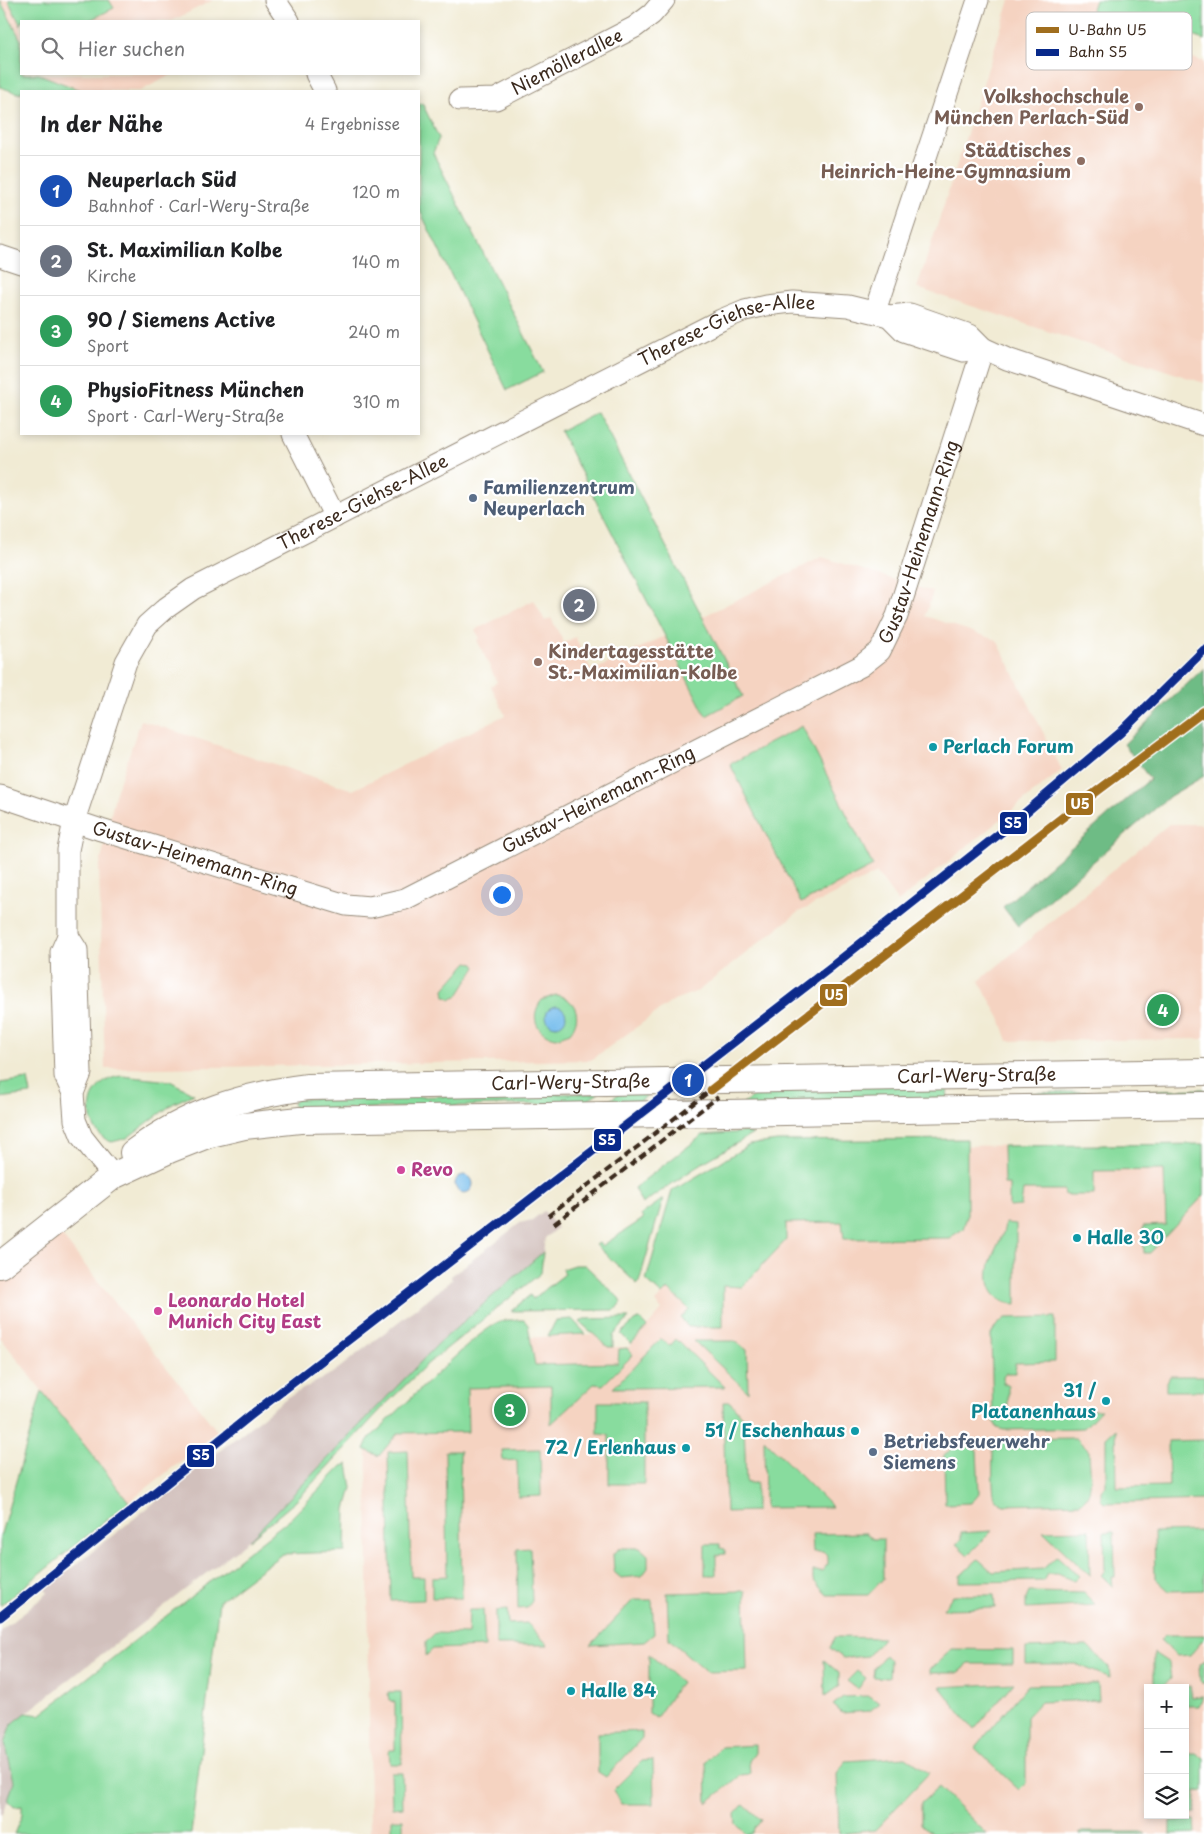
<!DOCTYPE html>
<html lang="de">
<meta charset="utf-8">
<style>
body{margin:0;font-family:"Playpen Sans",sans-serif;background:#f6f6f6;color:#202124}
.controls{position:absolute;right:15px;bottom:15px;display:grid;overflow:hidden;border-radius:0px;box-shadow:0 2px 8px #0003}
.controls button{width:45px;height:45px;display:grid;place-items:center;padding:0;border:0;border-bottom:1px solid #e0e0e0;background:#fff;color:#202124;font:25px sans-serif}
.you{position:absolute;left:501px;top:894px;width:18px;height:18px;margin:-12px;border:4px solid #fff;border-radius:50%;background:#1a73e8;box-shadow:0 0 0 8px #1a73e833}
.badge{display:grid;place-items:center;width:32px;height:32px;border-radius:50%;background:#2563eb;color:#fff;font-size:16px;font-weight:700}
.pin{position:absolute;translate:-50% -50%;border:2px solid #fff;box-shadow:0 1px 5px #0006}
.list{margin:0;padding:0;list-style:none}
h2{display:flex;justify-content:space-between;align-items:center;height:65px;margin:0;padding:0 20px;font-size:21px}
h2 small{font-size:16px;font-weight:400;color:#757577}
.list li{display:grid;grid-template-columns:32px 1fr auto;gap:15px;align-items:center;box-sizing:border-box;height:70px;padding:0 20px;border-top:1px solid #e0e0e0}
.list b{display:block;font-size:19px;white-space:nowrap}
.list p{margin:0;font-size:16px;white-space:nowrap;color:#757577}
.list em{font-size:16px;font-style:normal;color:#757577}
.icon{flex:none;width:28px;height:28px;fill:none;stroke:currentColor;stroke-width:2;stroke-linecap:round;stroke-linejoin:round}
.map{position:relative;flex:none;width:1204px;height:1834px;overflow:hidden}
.search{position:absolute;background:#fff;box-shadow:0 2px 8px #0003;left:20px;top:20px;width:400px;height:55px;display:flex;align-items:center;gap:12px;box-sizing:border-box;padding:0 18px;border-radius:0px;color:#757577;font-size:19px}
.panel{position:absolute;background:#fff;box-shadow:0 2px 8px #0003;left:20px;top:90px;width:400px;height:345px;border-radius:0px}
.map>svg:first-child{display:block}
.built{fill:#f5d3c1;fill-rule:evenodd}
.industrial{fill:#d1c0bc}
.green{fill:#88dc9e;stroke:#62835e;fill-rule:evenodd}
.forest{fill:#6ebc85;stroke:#547352}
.water{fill:#76bded;stroke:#587486}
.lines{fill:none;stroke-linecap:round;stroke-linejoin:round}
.minor-casing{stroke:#968a79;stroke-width:23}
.major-casing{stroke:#968a79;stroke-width:28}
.minor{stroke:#fff;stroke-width:21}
.major{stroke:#fff;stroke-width:26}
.rail{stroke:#3b2a1e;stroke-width:4;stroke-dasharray:8 4;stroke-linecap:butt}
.rail-1-casing{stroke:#fff;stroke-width:12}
.rail-1{stroke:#08298a;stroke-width:9}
.metro-1-casing{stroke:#fff;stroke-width:12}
.metro-1{stroke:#a06e1e;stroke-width:9}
.education-dot{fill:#8d6e63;stroke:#fff;stroke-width:2}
.service-dot{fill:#5c6f8a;stroke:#fff;stroke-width:2}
.culture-dot{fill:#0f9aa8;stroke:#fff;stroke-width:2}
.hotel-dot{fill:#d1479c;stroke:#fff;stroke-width:2}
.labels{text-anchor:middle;stroke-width:4.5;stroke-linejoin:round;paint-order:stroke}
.street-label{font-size:18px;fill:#3b2a1e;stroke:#fff}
.education-label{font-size:18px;font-weight:bold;fill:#785e54;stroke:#fff;text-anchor:end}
.service-label{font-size:18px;font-weight:bold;fill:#4e5e75;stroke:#fff;text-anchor:start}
.culture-label{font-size:18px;font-weight:bold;fill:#0d838f;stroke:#fff;text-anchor:start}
.hotel-label{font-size:18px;font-weight:bold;fill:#b23c85;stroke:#fff;text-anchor:start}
.key{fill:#fff;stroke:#c4bfbc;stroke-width:1}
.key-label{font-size:14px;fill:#3b2a1e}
.line-badge{stroke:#fff;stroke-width:2}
.badge-label{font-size:14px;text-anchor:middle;font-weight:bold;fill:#fff}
</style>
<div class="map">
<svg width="1204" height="1834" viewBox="0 0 1204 1834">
<rect width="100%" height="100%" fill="#fff"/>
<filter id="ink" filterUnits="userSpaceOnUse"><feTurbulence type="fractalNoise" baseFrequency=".02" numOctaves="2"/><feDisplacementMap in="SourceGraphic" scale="10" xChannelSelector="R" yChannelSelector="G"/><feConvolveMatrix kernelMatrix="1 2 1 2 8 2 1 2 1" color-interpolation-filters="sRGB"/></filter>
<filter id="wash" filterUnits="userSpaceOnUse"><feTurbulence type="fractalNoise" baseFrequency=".0096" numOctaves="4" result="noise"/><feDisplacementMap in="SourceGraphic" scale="20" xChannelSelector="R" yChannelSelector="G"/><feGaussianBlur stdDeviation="1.12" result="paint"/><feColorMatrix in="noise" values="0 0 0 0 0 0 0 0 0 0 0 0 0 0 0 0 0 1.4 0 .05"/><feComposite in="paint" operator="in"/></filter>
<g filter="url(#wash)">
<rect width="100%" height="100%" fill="#f1ebd4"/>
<path class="built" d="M0,0H213L172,21H21V40Z
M1010,0H1095L1084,35L1167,60L1181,54L1204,62V383L917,288Z
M39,74H173L140,91H82Z
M822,557L933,592L925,616L997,640L1062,770L898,902L877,873L797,913L698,991L674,1000L591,1060L105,1069L99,870L115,795L141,720L353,790L505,715L491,686L497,682L477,640L480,638L475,630L534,600L545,621L551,618L564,643L575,637L592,671L665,636L706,716L743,696L702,617Z
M1169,824H1204V1039L1008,1041L1000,1018L979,981Z
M1204,1144V1834H370L367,1449L423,1390L486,1340L596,1334L608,1347H629L662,1310L655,1302L668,1289L674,1216L944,1146ZM1148,1688H1185V1815H1148Z
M61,1235L218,1432L129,1502L0,1337V1283Z"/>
<path class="industrial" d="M544,1211L557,1228L545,1238L543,1252L438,1344L249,1540L16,1721L5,1743L14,1777V1787L0,1818V1631L48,1593L45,1589L285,1399L334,1372L452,1280L451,1276L520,1223L532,1220Z"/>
<path class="green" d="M0,0L21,40V74H39L82,91H21V94L0,87Z
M8,0H109L114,8L88,21H21V26Z
M1095,0H1204V40L1177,31L1141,44L1139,52L1083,35Z
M422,103L439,138L433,153L543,372L507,390L419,209V104Z
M597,412L743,696L706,716L560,431Z
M802,726L873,866L801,903L730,764Z
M468,962L473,963L476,967L457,997L451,999L445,996L444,989Z
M556,995C576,998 583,1017 570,1033L556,1038C536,1034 529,1016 542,1000ZM546,1014L564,1021L557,1026L549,1023Z
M122,1076L170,1081L194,1094L174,1103L127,1138L112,1142C82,1133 81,1080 122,1076Z
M28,1079L31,1094L0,1098V1083Z
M947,1081L948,1105L738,1108L770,1084Z
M658,1087L628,1111L598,1109L621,1092Z
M1204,1089V1101L1027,1104V1093Z
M599,1093L584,1103L294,1110L293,1103L297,1099Z
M746,1132L753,1134L704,1162L642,1204L634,1188L703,1135Z
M967,1139V1216L963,1229L949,1238L844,1239L842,1222L786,1223V1240L742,1287L723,1286V1327H688L681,1318L689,1309L668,1289L662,1295L646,1280L672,1191L749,1145L777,1141Z
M1204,1144V1195L1150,1253H1144L1143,1226L1166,1225L1164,1170L1094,1171V1195H1065L1064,1190H1023L1021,1206L1009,1207V1184H1004L1003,1146Z
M663,1199L639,1282L637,1284L596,1245L599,1243L602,1246L643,1219L641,1215Z
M1005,1223L1016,1224V1304C992,1303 984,1283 991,1261C995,1247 1004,1237 1005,1223Z
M543,1252L541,1273L426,1365L385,1405L296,1501L249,1540L438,1344Z
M574,1265H585L622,1301L615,1310L511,1311L530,1295L533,1299L565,1274L562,1269Z
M1055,1317V1362L1015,1363L1016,1373H1006L1003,1377V1383L1008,1386V1411L1101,1410L1084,1428L1004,1430L997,1428L993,1418L991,1335L996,1326L1005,1318Z
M629,1318L613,1336V1347H608L580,1322L584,1319Z
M572,1319L586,1334L548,1336L556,1320Z
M639,1319L647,1327L631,1344L621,1334L634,1321Z
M505,1320H524L528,1325L535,1365L618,1363L619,1349L627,1348L633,1355L603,1385L594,1384L551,1424V1386L467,1388L468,1432L398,1433L379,1456L364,1449L368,1440C398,1411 427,1382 458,1354C472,1342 487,1326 505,1320Z
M661,1339L670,1346L676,1339L725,1387L613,1388Z
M694,1341H735L747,1350L748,1392Z
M1170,1376H1204V1391H1166V1384Z
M42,1391L129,1502L0,1606V1537Z
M598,1402H644V1484H609V1435L598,1434Z
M723,1402H730L744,1419L746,1483H756V1511L726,1512Z
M1116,1429L1117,1487L1169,1486L1168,1441L1204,1440V1500L1104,1503L1101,1500V1491L1106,1485V1438Z
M1076,1438L1089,1451C1089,1467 1096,1495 1080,1503L1004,1505C1000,1503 997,1502 995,1498C992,1492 992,1452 994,1446C996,1442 1000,1441 1004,1439Z
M764,1439L832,1507L765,1508Z
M960,1440L977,1451L979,1493L971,1503L945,1504L944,1456Z
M540,1449L541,1496L518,1497L517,1460L503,1461L502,1450Z
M408,1451L411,1577H424V1600L391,1601L388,1452Z
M445,1451H460L462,1598H432V1577L447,1576Z
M348,1464L352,1488L346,1509L345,1552L282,1554L219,1601L191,1834H14L22,1815V1806L14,1807L8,1801L14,1781L5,1743L12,1724L26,1713L40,1715L291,1518L342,1466Z
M1089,1530L1090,1576L1043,1531Z
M992,1531L968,1555L956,1544L961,1540V1533Z
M1204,1531V1590L1169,1591L1155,1578L1154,1532Z
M1104,1532H1114L1115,1577H1112L1113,1587L1101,1575L1105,1572Z
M866,1533L873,1539H883V1579L868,1595H827L813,1580V1571H822L828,1564V1557L823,1552H813L812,1534Z
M705,1544H720V1548L725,1549V1554L716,1555V1575H705Z
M530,1548L532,1601L527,1608L518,1609L517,1549Z
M620,1548H640L648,1555V1568L642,1576L621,1578L614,1572L613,1554Z
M1057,1556L1079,1576L1074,1581L1058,1574H1048L1044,1581L960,1582V1576L978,1559L993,1572L1043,1569Z
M745,1591L747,1671L707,1672L669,1639L667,1593Z
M1029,1592L1084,1593L1096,1605L1026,1609V1599Z
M953,1595H994L995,1608L943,1609Z
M633,1600H652L654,1634L644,1642L591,1645Z
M469,1610H483L485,1647L433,1649L426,1656V1642L435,1633L468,1634Z
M507,1610L508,1624L527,1623L548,1645H496V1611Z
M1165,1635H1204V1639L1190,1655L1177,1656L1160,1640Z
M835,1637L883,1638L868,1656L843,1658L830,1648Z
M1087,1646L1109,1667L1110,1678L1076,1664H1026V1648Z
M952,1649L1013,1650V1664H969L957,1673H930V1670Z
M1154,1653L1169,1663L1171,1679L1161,1688H1154Z
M649,1654L681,1682L656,1718L649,1713Z
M885,1655L890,1661L889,1678L873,1677L874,1668Z
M824,1660L839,1673V1686L825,1696Z
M1204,1660V1684L1200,1681L1199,1664Z
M857,1671L866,1678L858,1689L847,1681Z
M1014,1683L974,1730L940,1687Z
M1098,1684L1099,1700L1040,1702L1026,1717V1783L1019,1790L975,1748L1028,1685Z
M1190,1686L1192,1697L1203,1696L1199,1706H1185V1688H1180Z
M388,1692H401L402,1764H390L389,1750H395V1702L389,1701Z
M870,1696L879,1703L870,1711L842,1713L833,1705L843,1697Z
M642,1731V1738L606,1777L598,1772V1733Z
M755,1745V1753L749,1761L750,1774L741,1775L707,1803L706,1761L721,1747Z
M1185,1753H1196L1204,1759V1790L1196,1791L1195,1813L1185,1814Z
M906,1757L929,1773L875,1830L839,1834L837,1773L846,1761Z
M653,1760L654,1804H621L613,1790L642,1761Z
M391,1773H402L403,1807L392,1808Z
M939,1787L987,1834H932L921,1824V1803Z
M744,1804L761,1820L751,1834H746L736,1824L735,1814Z
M392,1819H403V1834H395L392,1831Z
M1195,1820L1196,1833L1170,1834V1821Z
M1079,1832H1142L1146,1834H1079Z"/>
<path class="forest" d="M1204,668V776L1170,796L1018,926L1003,907L1150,779L1124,744Z"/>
<path class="water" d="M546 1016a10 10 0 1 1 20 0a10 10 0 1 1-20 0Z
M455 1184a9 9 0 1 1 18 0a9 9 0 1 1-18 0Z"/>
</g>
<g filter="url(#ink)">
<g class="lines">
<g class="minor-casing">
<g id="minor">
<path d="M275,0L289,21"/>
<path d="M316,74L325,91"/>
<path id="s1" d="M460,100L496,99L635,27L652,14L664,0"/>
<path d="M0,256L21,263"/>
<path d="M875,311L978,0"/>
<path d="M889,316L904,331L964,351L983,348"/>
<path d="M293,434L335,517"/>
<path id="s2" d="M0,796L101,830L346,905L370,907L405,899L861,666L880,651L897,616L983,348"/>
<path d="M68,936L77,950L81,1073L73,1093L75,1120L82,1137L113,1176"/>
<path id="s3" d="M73,1093L65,1076L61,952L68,936V850L74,821L126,662L147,625L166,608L193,589L721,320L745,310L766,305L792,302L848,306L889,316L910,314L970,335L983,348L1007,359L1204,425"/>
</g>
</g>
<g class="major-casing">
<g id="major">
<path id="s4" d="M133,1153C186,1113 243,1095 308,1087L1204,1072"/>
<path d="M0,1265L113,1176L169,1150L210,1134L244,1126L300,1120L1204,1105"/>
</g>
</g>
<use href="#minor" class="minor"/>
<use href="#major" class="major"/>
<path class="rail" d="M548,1216L711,1090
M554,1224L718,1097"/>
<g class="rail-1-casing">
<path id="rail-1" d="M0,1617L251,1415L831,967L1013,823L1120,733L1204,650"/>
</g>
<use href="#rail-1" class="rail-1"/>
<g class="metro-1-casing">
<path id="metro-1" d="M711,1090L1072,810L1204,711"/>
</g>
<use href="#metro-1" class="metro-1"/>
</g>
</g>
<g class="education-dot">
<circle cx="1139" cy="107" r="5"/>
<circle cx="1081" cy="161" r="5"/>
<circle cx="538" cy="662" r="5"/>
</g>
<g class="service-dot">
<circle cx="473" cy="498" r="5"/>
<circle cx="873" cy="1452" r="5"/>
</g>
<g class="culture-dot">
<circle cx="933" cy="747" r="5"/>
<circle cx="1077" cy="1238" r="5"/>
<circle cx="1106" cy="1401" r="5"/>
<circle cx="855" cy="1431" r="5"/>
<circle cx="686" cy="1448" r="5"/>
<circle cx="571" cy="1691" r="5"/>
</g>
<g class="hotel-dot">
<circle cx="401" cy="1170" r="5"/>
<circle cx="158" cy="1311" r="5"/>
</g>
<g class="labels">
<g class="street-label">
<text dy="6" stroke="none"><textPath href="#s1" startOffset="116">Niemöllerallee</textPath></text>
<text dy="6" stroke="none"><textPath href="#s3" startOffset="1140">Therese-Giehse-Allee</textPath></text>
<text dy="6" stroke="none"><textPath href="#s3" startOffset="735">Therese-Giehse-Allee</textPath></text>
<text dy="6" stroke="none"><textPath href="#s2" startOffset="1075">Gustav-Heinemann-Ring</textPath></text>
<text dy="6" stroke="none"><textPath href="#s2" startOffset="640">Gustav-Heinemann-Ring</textPath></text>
<text dy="6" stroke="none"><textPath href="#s2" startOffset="205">Gustav-Heinemann-Ring</textPath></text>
<text dy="6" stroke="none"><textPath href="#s4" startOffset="858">Carl-Wery-Straße</textPath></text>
<text dy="6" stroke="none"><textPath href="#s4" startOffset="452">Carl-Wery-Straße</textPath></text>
</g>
<g class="education-label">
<text x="1129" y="103">Volkshochschule<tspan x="1129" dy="21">München Perlach-Süd</tspan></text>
<text x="1071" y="157">Städtisches<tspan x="1071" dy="21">Heinrich-Heine-Gymnasium</tspan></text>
<text x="548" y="658" text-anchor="start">Kindertagesstätte<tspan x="548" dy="21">St.-Maximilian-Kolbe</tspan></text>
</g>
<g class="service-label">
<text x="483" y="494">Familienzentrum<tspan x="483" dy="21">Neuperlach</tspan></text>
<text x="883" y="1448">Betriebsfeuerwehr<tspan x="883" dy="21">Siemens</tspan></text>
</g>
<g class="culture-label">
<text x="943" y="753">Perlach Forum</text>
<text x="1087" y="1244">Halle 30</text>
<text x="1096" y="1397" text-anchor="end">31 /<tspan x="1096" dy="21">Platanenhaus</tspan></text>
<text x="845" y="1437" text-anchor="end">51 / Eschenhaus</text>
<text x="676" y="1454" text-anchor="end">72 / Erlenhaus</text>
<text x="581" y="1697">Halle 84</text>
</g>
<g class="hotel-label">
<text x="411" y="1176">Revo</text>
<text x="168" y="1307">Leonardo Hotel<tspan x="168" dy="21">Munich City East</tspan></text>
</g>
</g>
<rect x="1026" y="12" width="166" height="58" rx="8" class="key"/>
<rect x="1036" y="27" width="23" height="6" fill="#a06e1e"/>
<rect x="1036" y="49" width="23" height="7" fill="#08298a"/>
<g class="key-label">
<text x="1068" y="35">U-Bahn U5</text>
<text x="1068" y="57">Bahn S5</text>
</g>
<g class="line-badge">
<rect x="1065" y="792" width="29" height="24" rx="5" fill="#a06e1e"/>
<rect x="999" y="811" width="29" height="24" rx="5" fill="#08298a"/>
<rect x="819" y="983" width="29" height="24" rx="5" fill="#a06e1e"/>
<rect x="593" y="1128" width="29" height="24" rx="5" fill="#08298a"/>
<rect x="186" y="1444" width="29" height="24" rx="5" fill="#08298a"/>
</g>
<g class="badge-label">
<text x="1080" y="809">U5</text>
<text x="1013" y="828">S5</text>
<text x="834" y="1000">U5</text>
<text x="607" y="1145">S5</text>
<text x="201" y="1460">S5</text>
</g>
</svg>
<div class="controls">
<button>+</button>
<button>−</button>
<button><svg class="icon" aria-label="layers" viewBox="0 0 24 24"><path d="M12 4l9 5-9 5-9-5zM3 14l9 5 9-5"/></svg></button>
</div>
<div class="you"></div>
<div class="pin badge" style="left:688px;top:1080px;background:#1a4fb4">1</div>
<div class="pin badge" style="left:579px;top:605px;background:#6b7280">2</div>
<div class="pin badge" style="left:510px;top:1410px;background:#2e9e5b">3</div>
<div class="pin badge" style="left:1163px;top:1010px;background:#2e9e5b">4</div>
<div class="search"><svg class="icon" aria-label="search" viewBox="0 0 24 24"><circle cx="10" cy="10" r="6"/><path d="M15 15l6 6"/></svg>Hier suchen</div>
<section class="panel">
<h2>In der Nähe<small>4 Ergebnisse</small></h2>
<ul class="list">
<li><span class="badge" style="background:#1a4fb4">1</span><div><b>Neuperlach Süd</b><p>Bahnhof · Carl-Wery-Straße</p></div><em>120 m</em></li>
<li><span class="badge" style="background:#6b7280">2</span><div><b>St. Maximilian Kolbe</b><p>Kirche</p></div><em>140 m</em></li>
<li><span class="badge" style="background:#2e9e5b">3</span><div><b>90 / Siemens Active</b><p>Sport</p></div><em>240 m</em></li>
<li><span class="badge" style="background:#2e9e5b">4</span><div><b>PhysioFitness München</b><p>Sport · Carl-Wery-Straße</p></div><em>310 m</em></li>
</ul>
</section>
</div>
